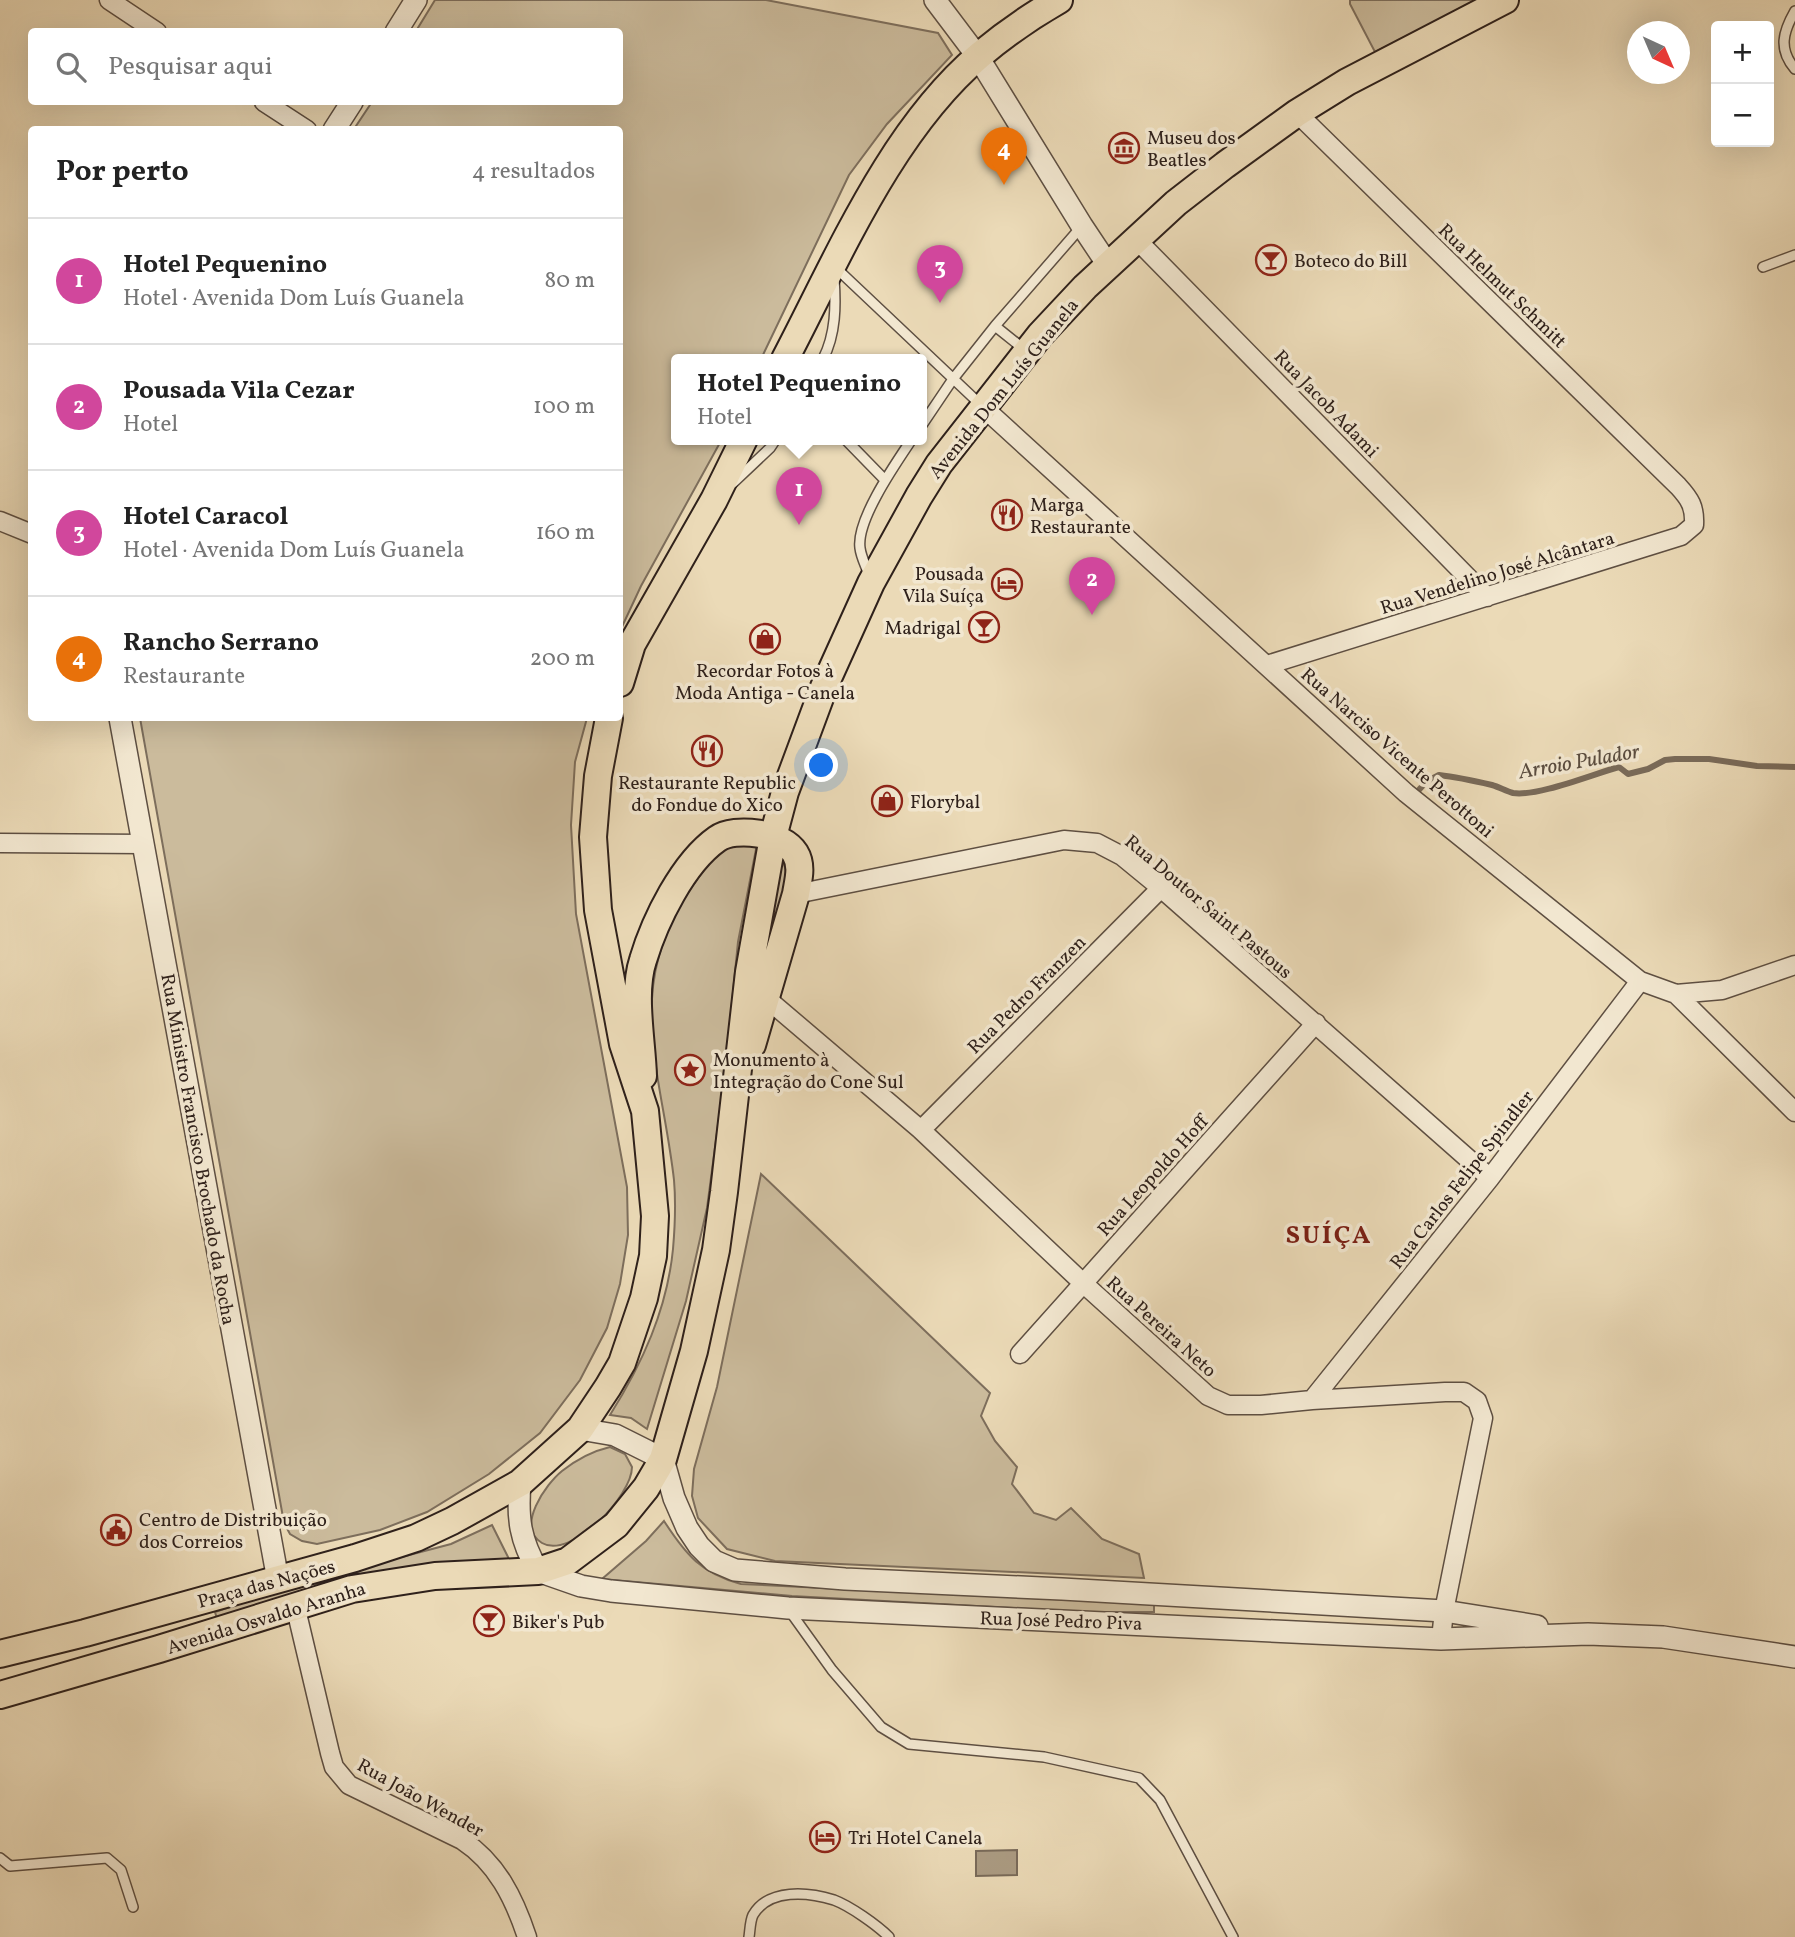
<!DOCTYPE html>
<html lang="pt">
<meta charset="utf-8">
<style>
body{margin:0;font-family:Vollkorn,serif;background:#f2f2f2;color:#222}
.controls{position:absolute;right:21px;top:21px;display:grid;overflow:hidden;border-radius:7px;box-shadow:0 7px 28px #0002}
.controls button{width:63px;height:63px;display:grid;place-items:center;padding:0;border:0;border-bottom:2px solid #e0e0e0;background:#fff;color:#222;font:35px sans-serif}
.compass{position:absolute;left:1627px;top:21px;width:63px;height:63px;border-radius:50%;background:#fff;box-shadow:0 7px 28px #0002;rotate:136deg}
.you{position:absolute;left:822px;top:766px;width:24px;height:24px;margin:-18px;border:5px solid #fff;border-radius:50%;background:#1a73e8;box-shadow:0 0 0 10px #1a73e833}
.badge{display:grid;place-items:center;width:46px;height:46px;border-radius:50%;background:#1a73e8;color:#fff;font-size:23px;font-weight:700}
.pin{position:absolute;translate:-50% -58px;filter:drop-shadow(0 2px 4px #0008)}
.pin::after{content:'';position:absolute;top:37px;width:24px;height:21px;background:inherit;clip-path:polygon(0 0,100% 0,50% 100%)}
.popup{position:absolute;left:671px;top:354px;width:256px;height:91px;box-sizing:border-box;display:grid;place-content:center;border-radius:7px;background:#fff;filter:drop-shadow(0 2px 5px #0005);font-size:23px;white-space:nowrap;color:#767676}
.popup b{font-size:26px;color:#222}
.popup::after{content:'';position:absolute;left:50%;top:100%;margin-left:-14px;border:14px solid transparent;border-top-color:#fff}
.list{margin:0;padding:0;list-style:none}
h2{display:flex;justify-content:space-between;align-items:center;height:91px;margin:0;padding:0 28px;font-size:30px}
h2 small{font-size:23px;font-weight:400;color:#767676}
.list li{display:grid;grid-template-columns:46px 1fr auto;gap:21px;align-items:center;box-sizing:border-box;height:126px;padding:0 28px;border-top:2px solid #e0e0e0}
.list b{display:block;font-size:26px;white-space:nowrap}
.list p{margin:0;font-size:23px;white-space:nowrap;color:#767676}
.list em{font-size:23px;font-style:normal;color:#767676}
.icon{flex:none;width:38px;height:38px;fill:none;stroke:currentColor;stroke-width:2;stroke-linecap:round;stroke-linejoin:round}
.map{position:relative;flex:none;width:1795px;height:1937px;overflow:hidden}
.search{position:absolute;background:#fff;box-shadow:0 7px 28px #0002;left:28px;top:28px;width:595px;height:77px;display:flex;align-items:center;gap:18px;box-sizing:border-box;padding:0 24px;border-radius:7px;color:#767676;font-size:26px}
.panel{position:absolute;background:#fff;box-shadow:0 7px 28px #0002;left:28px;top:126px;width:595px;height:595px;border-radius:7px}
.map>svg:first-child{display:block}
.green{fill:#cbbb9c;stroke:#7d6e5c;stroke-width:2}
.water{fill:#ab9b82;stroke:#796a59;stroke-width:2}
.lines{fill:none;stroke-linecap:round;stroke-linejoin:round}
.stream{stroke:#796a59;stroke-width:6}
.service-casing{stroke:#5e4f42;stroke-width:12}
.minor-casing{stroke:#5e4f42;stroke-width:21}
.tertiary-casing{stroke:#5e4f42;stroke-width:24}
.primary-casing{stroke:#2f211b;stroke-width:30}
.service{stroke:#f2e7d0;stroke-width:9}
.minor{stroke:#f2e7d0;stroke-width:18}
.tertiary{stroke:#f2e7d0;stroke-width:21}
.primary{stroke:#ebdab7;stroke-width:26}
.labels{text-anchor:middle;stroke-width:7;stroke-linejoin:round;paint-order:stroke}
.poi-label{font-size:19px;fill:#2f211b;stroke:#f2e7d0;text-anchor:start}
.street-label{font-size:19px;fill:#2f211b;stroke:#f2e7d0}
.water-label{font-size:21px;font-style:italic;fill:#5a4c3f;stroke:#f2e7d0}
.district-label{font-size:26px;font-weight:bold;letter-spacing:2px;fill:#7a1f14;stroke:#f2e7d0}
</style>
<div class="map">
<svg width="1795" height="1937" viewBox="0 0 1795 1937">
<rect width="100%" height="100%" fill="#ebdab7"/>
<filter id="stains"><feTurbulence type="fractalNoise" baseFrequency=".00286" numOctaves="4"/><feColorMatrix values="0 0 0 0 .2 0 0 0 0 .09 0 0 0 0 .02 0 0 0 .5 -.17"/></filter>
<radialGradient id="worn" r=".72"><stop offset=".6" stop-color="#630" stop-opacity="0"/><stop offset="1" stop-color="#630" stop-opacity=".3"/></radialGradient>
<path class="green" d="M435,0H766L938,33L952,55L887,124L849,175L761,359H676V439H722L641,586L620,631V130L354,129L372,102H620V32L416,31Z
M1350,0H1478L1375,52L1350,4Z
M140,718H587L575,762L571,825L576,914L627,1187L628,1235L620,1284L607,1328L580,1380L540,1433L489,1474L427,1512L380,1530L317,1544L302,1541L290,1534L284,1523Z
M757,844L738,942L725,1072L707,1208L686,1301L647,1429L631,1418L610,1415C642,1364 667,1310 673,1249C675,1226 676,1203 674,1180C662,1073 622,988 691,888C701,874 714,854 731,846C738,843 749,844 757,844Z
M780,859C797,876 774,919 765,937Z
M761,1174L990,1393L981,1416L995,1441L1017,1467L1012,1484L1034,1513L1056,1520L1071,1508L1102,1539L1139,1554L1144,1578L775,1561L727,1549L698,1518L692,1496L694,1469L717,1387Z
M610,1447L625,1454L632,1467C632,1496 571,1560 542,1543C515,1527 546,1484 562,1471C576,1460 593,1451 610,1447Z
M664,1521C686,1555 701,1573 741,1584L1154,1604V1612H1085L792,1596L602,1579L646,1541Z
M492,1525L511,1563L217,1619L215,1612L299,1584L451,1544Z"/>
<path class="water" d="M1017,1850V1875L976,1876V1851Z"/>
<g class="lines">
<path class="stream" d="M1417,792L1426,782L1439,775C1457,777 1475,781 1492,785C1499,787 1506,791 1513,793C1537,797 1593,774 1619,767L1628,774L1648,769L1665,760L1675,759H1709L1757,766L1795,767"/>
<g class="service-casing">
<path id="service" d="M1795,11C1783,32 1778,49 1795,69
M835,267L982,406
M1763,267L1795,255
M995,326L1082,226
M823,359C836,334 836,305 834,278
M922,425L953,379L995,326L1025,350
M845,439L885,480
M733,483L770,448L776,439
M869,575C866,566 861,557 860,548C856,520 896,463 912,439
M789,1610L832,1670L881,1727L909,1744L1044,1757L1139,1778L1160,1800L1233,1937
M0,1858L10,1866L107,1858L121,1870L133,1907
M749,1937C750,1931 750,1921 753,1915C769,1888 808,1892 834,1900C850,1906 877,1925 889,1937"/>
</g>
<g class="minor-casing">
<path id="minor" d="M109,0L157,32
M264,102L307,130
M1136,239L1487,597
M984,408L1406,793L1640,981L1676,994L1795,1112
M0,521L32,534
M1267,665L1681,536L1694,525C1695,507 1690,499 1678,486L1297,113
M0,843L144,844
M796,894L1064,840L1097,843L1122,856L1161,888L1490,1178
M1676,994L1722,990L1795,965
M766,998L921,1130L1084,1284L1208,1396L1228,1405H1261L1312,1400L1445,1392H1464L1477,1401L1483,1418L1444,1611L1441,1639
M921,1130L1161,888
M1020,1354L1316,1023
M1312,1400L1490,1178L1640,981
M295,1605L330,1753L334,1767L349,1785L462,1840C497,1863 514,1898 527,1937"/>
</g>
<g class="tertiary-casing">
<path id="tertiary" d="M935,0L978,57L1082,226L1108,265
M396,32L416,0
M334,130L352,102
M120,718L278,1580
M580,1429L615,1435L663,1459L674,1498L687,1528L699,1546L714,1561L735,1570L845,1579L1062,1589L1444,1611L1537,1626
M520,1483C517,1518 520,1540 538,1571L581,1586L611,1591L788,1608L1441,1639L1588,1634L1663,1637L1795,1657"/>
</g>
<g class="primary-casing">
<path id="primary" d="M785,359C838,258 891,130 980,55C1005,34 1031,16 1059,0
M620,683L632,644L714,500L744,439
M643,1076C642,1041 632,993 643,960C655,920 683,863 717,839C735,826 783,833 795,853C803,866 798,881 796,894L752,1045
M0,1654L85,1633L355,1558L416,1538L452,1521L520,1483L580,1429L608,1387L622,1363L644,1298L653,1256L655,1216L645,1111L623,1044L598,910L593,837L598,776L609,718
M0,1695L159,1649L352,1589L435,1576L538,1571L568,1561L616,1525L646,1488L663,1459L694,1351L716,1250L724,1192L749,972L773,837L785,792L824,687L871,583L919,496L939,464L1040,335L1085,287L1176,203L1225,165L1297,113L1347,82L1505,0"/>
</g>
<use href="#service" class="service"/>
<use href="#minor" class="minor"/>
<use href="#tertiary" class="tertiary"/>
<use href="#primary" class="primary"/>
</g>
<defs>
<g id="museum-ring" transform="scale(1.575)"><circle r="9.5" fill="#f2e7d0" stroke="#8f2418" stroke-width="1.5"/><path d="M0-6L6-3V-2H-6V-3ZM-5-1h2V3h-2ZM-1-1h2V3h-2ZM3-1h2V3H3ZM-6 4H6V6H-6Z" fill="#8f2418"/></g>
<g id="bar-ring" transform="scale(1.575)"><circle r="9.5" fill="#f2e7d0" stroke="#8f2418" stroke-width="1.5"/><path d="M-6-5H6L.8 .8V4.5H3.5V6h-7V4.5H-.8V.8Z" fill="#8f2418"/></g>
<g id="restaurant-ring" transform="scale(1.575)"><circle r="9.5" fill="#f2e7d0" stroke="#8f2418" stroke-width="1.5"/><path d="M-5-6h1v4h1v-4h1v4h1v-4h1v5L-1.5 .5V6h-2V.5L-5-1ZM5-6V6H3V1.5H1.5Q1.5-4 5-6Z" fill="#8f2418"/></g>
<g id="hotel-ring" transform="scale(1.575)"><circle r="9.5" fill="#f2e7d0" stroke="#8f2418" stroke-width="1.5"/><path d="M-6-4.5h1.5V1H6V5H4.5V3h-9V5H-6ZM-4 0a1.8 1.8 0 1 1 3.6 0ZM.5 0V-2.5h3Q6-2.5 6 0Z" fill="#8f2418"/></g>
<g id="shop-ring" transform="scale(1.575)"><circle r="9.5" fill="#f2e7d0" stroke="#8f2418" stroke-width="1.5"/><path d="M-5-2.5h2.3a2.7 3.5 0 0 1 5.4 0H5L5.5 6h-11ZM-1.5-2.5h3a1.5 2.3 0 0 0-3 0Z" fill="#8f2418"/></g>
<g id="sight-ring" transform="scale(1.575)"><circle r="9.5" fill="#f2e7d0" stroke="#8f2418" stroke-width="1.5"/><path d="M0-6L1.8-2.2L6-1.7L2.9 1.2L3.7 5.4L0 3.3L-3.7 5.4L-2.9 1.2L-6-1.7L-1.8-2.2Z" fill="#8f2418"/></g>
<g id="civic-ring" transform="scale(1.575)"><circle r="9.5" fill="#f2e7d0" stroke="#8f2418" stroke-width="1.5"/><path d="M-.6-6.5H3V-4.5H.6V-3L4-1V1h2V6H-6V1h2V-1L-.6-3ZM-1.2 2.5V6h2.4V2.5Z" fill="#8f2418"/></g>
</defs>
<g fill-rule="evenodd">
<use href="#museum-ring" x="1124" y="148"/>
<use href="#bar-ring" x="1271" y="260"/>
<use href="#restaurant-ring" x="1007" y="515"/>
<use href="#hotel-ring" x="1007" y="584"/>
<use href="#bar-ring" x="984" y="627"/>
<use href="#shop-ring" x="765" y="639"/>
<use href="#restaurant-ring" x="707" y="751"/>
<use href="#shop-ring" x="887" y="801"/>
<use href="#sight-ring" x="690" y="1070"/>
<use href="#civic-ring" x="116" y="1530"/>
<use href="#bar-ring" x="489" y="1621"/>
<use href="#hotel-ring" x="825" y="1837"/>
</g>
<g class="labels">
<g class="poi-label">
<text x="1147" y="144">Museu dos<tspan x="1147" dy="22">Beatles</tspan></text>
<text x="1294" y="267">Boteco do Bill</text>
<text x="1030" y="511">Marga<tspan x="1030" dy="22">Restaurante</tspan></text>
<text x="984" y="580" text-anchor="end">Pousada<tspan x="984" dy="22">Vila Suíça</tspan></text>
<text x="961" y="634" text-anchor="end">Madrigal</text>
<text x="765" y="677" text-anchor="middle">Recordar Fotos à<tspan x="765" dy="22">Moda Antiga - Canela</tspan></text>
<text x="707" y="789" text-anchor="middle">Restaurante Republic<tspan x="707" dy="22">do Fondue do Xico</tspan></text>
<text x="910" y="808">Florybal</text>
<text x="713" y="1066">Monumento à<tspan x="713" dy="22">Integração do Cone Sul</tspan></text>
<text x="139" y="1526">Centro de Distribuição<tspan x="139" dy="22">dos Correios</tspan></text>
<text x="512" y="1628">Biker's Pub</text>
<text x="848" y="1844">Tri Hotel Canela</text>
</g>
<g class="street-label">
<text transform="translate(1503 285) rotate(44)" y="7">Rua Helmut Schmitt</text>
<text transform="translate(1003 388) rotate(-51)" y="7">Avenida Dom Luís Guanela</text>
<text transform="translate(1327 403) rotate(46)" y="7">Rua Jacob Adami</text>
<text transform="translate(1497 572) rotate(-17)" y="7">Rua Vendelino José Alcântara</text>
<text transform="translate(1398 752) rotate(41)" y="7">Rua Narciso Vicente Perottoni</text>
<text transform="translate(1209 906) rotate(40)" y="7">Rua Doutor Saint Pastous</text>
<text transform="translate(1026 994) rotate(-45)" y="7">Rua Pedro Franzen</text>
<text transform="translate(199 1149) rotate(80)" y="7">Rua Ministro Francisco Brochado da Rocha</text>
<text transform="translate(1152 1175) rotate(-48)" y="7">Rua Leopoldo Hoff</text>
<text transform="translate(1461 1179) rotate(-52)" y="7">Rua Carlos Felipe Spindler</text>
<text transform="translate(1162 1326) rotate(42)" y="7">Rua Pereira Neto</text>
<text transform="translate(266 1583) rotate(-15)" y="7">Praça das Nações</text>
<text transform="translate(266 1617) rotate(-17)" y="7">Avenida Osvaldo Aranha</text>
<text transform="translate(1061 1620) rotate(2)" y="7">Rua José Pedro Piva</text>
<text transform="translate(421 1797) rotate(29)" y="7">Rua João Wender</text>
</g>
<g class="water-label">
<text transform="translate(1579 761) rotate(-10)" y="7">Arroio Pulador</text>
</g>
<g class="district-label">
<text x="1329" y="1243">SUÍÇA</text>
</g>
</g>
<rect width="100%" height="100%" filter="url(#stains)"/>
<rect width="100%" height="100%" fill="url(#worn)"/>
</svg>
<div class="controls">
<button>+</button>
<button>−</button>
</div>
<svg class="compass" viewBox="-18 -18 36 36"><path d="M0-13l5 13h-10z" fill="#e53935"/><path d="M0 13l5-13h-10z" fill="#767676"/></svg>
<div class="you"></div>
<div class="pin badge" style="left:799px;top:525px;background:#d1479c">1</div>
<div class="popup"><b>Hotel Pequenino</b>Hotel</div>
<div class="pin badge" style="left:1092px;top:615px;background:#d1479c">2</div>
<div class="pin badge" style="left:940px;top:303px;background:#d1479c">3</div>
<div class="pin badge" style="left:1004px;top:185px;background:#e8710a">4</div>
<div class="search"><svg class="icon" aria-label="search" viewBox="0 0 24 24"><circle cx="10" cy="10" r="6"/><path d="M15 15l6 6"/></svg>Pesquisar aqui</div>
<section class="panel">
<h2>Por perto<small>4 resultados</small></h2>
<ul class="list">
<li><span class="badge" style="background:#d1479c">1</span><div><b>Hotel Pequenino</b><p>Hotel · Avenida Dom Luís Guanela</p></div><em>80 m</em></li>
<li><span class="badge" style="background:#d1479c">2</span><div><b>Pousada Vila Cezar</b><p>Hotel</p></div><em>100 m</em></li>
<li><span class="badge" style="background:#d1479c">3</span><div><b>Hotel Caracol</b><p>Hotel · Avenida Dom Luís Guanela</p></div><em>160 m</em></li>
<li><span class="badge" style="background:#e8710a">4</span><div><b>Rancho Serrano</b><p>Restaurante</p></div><em>200 m</em></li>
</ul>
</section>
</div>
